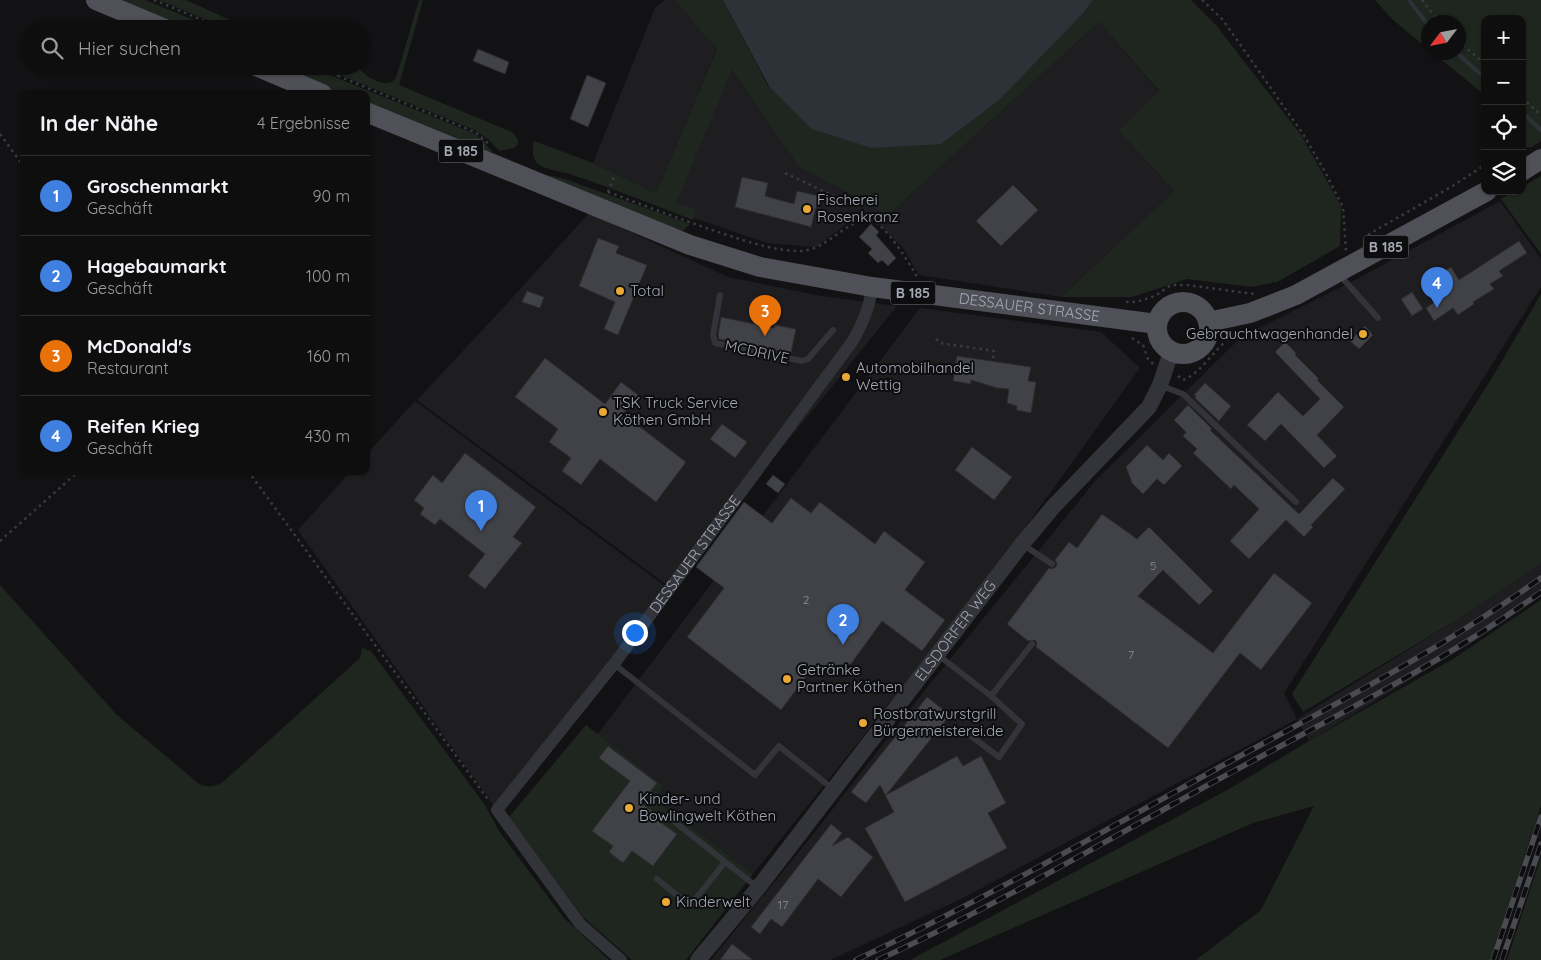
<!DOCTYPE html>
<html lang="de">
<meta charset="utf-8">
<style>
body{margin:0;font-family:Quicksand,sans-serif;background:#171718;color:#f1f3f6}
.controls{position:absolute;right:15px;top:15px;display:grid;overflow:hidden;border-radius:10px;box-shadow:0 1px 4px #0004}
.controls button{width:45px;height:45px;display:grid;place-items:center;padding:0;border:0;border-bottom:1px solid #2e2e2f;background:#0e0e0f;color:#f1f3f6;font:25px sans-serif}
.compass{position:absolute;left:1421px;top:15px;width:45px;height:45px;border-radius:50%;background:#0e0e0f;box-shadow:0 1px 4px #0004;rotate:238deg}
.you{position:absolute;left:634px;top:632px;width:18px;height:18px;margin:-12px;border:4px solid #fff;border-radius:50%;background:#1a73e8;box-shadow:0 0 0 8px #1a73e833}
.badge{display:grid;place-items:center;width:32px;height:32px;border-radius:50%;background:#d93025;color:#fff;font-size:16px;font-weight:700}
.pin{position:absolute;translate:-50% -41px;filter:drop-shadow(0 1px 2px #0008)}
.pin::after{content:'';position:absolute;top:26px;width:18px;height:15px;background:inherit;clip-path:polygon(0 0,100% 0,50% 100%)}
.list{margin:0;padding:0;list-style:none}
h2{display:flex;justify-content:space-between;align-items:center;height:65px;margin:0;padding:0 20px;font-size:21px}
h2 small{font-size:16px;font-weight:400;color:#9b9c9e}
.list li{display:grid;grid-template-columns:32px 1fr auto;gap:15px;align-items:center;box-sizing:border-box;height:80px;padding:0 20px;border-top:1px solid #2e2e2f}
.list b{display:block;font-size:19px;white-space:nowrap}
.list p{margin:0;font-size:16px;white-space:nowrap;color:#9b9c9e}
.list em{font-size:16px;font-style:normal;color:#9b9c9e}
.icon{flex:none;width:28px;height:28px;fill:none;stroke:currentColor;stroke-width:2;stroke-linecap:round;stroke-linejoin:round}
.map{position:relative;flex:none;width:1541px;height:960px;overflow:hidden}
.search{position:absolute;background:#0e0e0f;box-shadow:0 1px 4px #0004;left:20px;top:20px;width:350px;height:55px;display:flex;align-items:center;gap:12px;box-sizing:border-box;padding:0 18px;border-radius:28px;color:#9b9c9e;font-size:19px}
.panel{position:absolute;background:#0e0e0f;box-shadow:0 1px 4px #0004;left:20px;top:90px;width:350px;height:385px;border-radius:10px}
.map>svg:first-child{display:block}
.built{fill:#1e1e21}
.green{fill:#1f261f}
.water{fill:#2b3339}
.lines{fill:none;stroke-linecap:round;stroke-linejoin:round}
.stream{stroke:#2b3339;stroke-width:4}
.building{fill:#414247;stroke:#2c2c30}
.path{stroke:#3a3b40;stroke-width:2.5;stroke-dasharray:2.5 4;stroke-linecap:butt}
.service{stroke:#333439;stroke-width:6}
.minor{stroke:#333439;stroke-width:12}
.tertiary{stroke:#333439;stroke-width:16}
.primary{stroke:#505158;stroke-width:20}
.rail-casing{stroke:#4b4c52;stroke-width:5.5}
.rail{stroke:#0d0d0f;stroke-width:4;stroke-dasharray:11;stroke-linecap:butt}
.poi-dot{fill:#eaa934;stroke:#0d0d0f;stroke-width:2}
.labels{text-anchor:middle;stroke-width:4;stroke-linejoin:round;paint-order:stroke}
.number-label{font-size:12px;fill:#8b8f99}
.shield{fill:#0d0d0f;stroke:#777a82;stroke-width:1}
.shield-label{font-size:14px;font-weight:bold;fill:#a4a9b4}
.poi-label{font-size:15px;fill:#a4a9b4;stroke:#0d0d0f;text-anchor:start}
.street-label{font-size:15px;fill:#a4a9b4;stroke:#0d0d0f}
</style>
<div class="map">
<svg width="1541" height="960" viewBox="0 0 1541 960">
<rect width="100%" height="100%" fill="#121214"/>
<path class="built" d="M665,0H674L717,48L656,193L593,163L655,8Z
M1099,22L1159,92L1118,130L1174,191L1061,297L919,275L903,248L871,216L852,220L816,247L767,243L671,210L732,70L799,167L865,202L887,216Z
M1500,201L1541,259V287L1284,693L1297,719L1458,619L1541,563V596L1476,640L1309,741L1297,719L963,898L837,957L830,960H711L811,837L925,690L1096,480L1235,343L1245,335L1357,279Z
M589,213L728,277L821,296L897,306L809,415L667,585L417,400L502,309Z
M920,308L1101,332L1140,368L981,589L753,874L655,799L664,786L597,735Z
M415,401L666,587L496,809L298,530L351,471H366V455Z"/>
<path class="green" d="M113,0H145L216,29H182Z
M159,0H186L250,29H229Z
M419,0H423L399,85L512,132L518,139V144L514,148L499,151L489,140L475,130L338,74L341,66H357C364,76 387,91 396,78Z
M674,0H723L768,86L1085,11L1093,0H1191L1216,25L1301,135L1341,206L1340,246L1277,282L1251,287L1187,279L1132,297H1061L1174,191L1118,130L1159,91L1099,22L887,216L865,202L799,167L732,70L676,203L696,209L693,220C652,204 611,188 570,174C560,171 545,170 537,163C531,156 533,149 534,141L593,163L656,193L717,49Z
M1375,0H1541V141L1532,147L1522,148V19H1485V95L1433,53L1458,52V22H1428V49L1392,19Z
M273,66H307L473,133L480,138L493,152L484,153L366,105V94H340Z
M547,175L565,179L690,224L683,231L600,201L554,182Z
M1541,176V254L1501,199L1515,191H1522V187Z
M1541,294V563L1458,619L1303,712L1292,694L1495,373Z
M0,585L116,714L199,784C209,788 214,787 223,782L360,658L362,648L371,651L485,805L499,831L563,917L609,960H0Z
M1541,600V806L1490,960H1196L1261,910L1314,806L1253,823L940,960H910L1231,788L1309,741L1453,659Z
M586,725L664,786L655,799L753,874L686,960H632L583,917L509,817Z
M1541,857V960H1507Z"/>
<path class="water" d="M723,0H1093L1085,11L999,100L941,144L872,148L812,129L769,86Z"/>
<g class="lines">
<path class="stream" d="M1409,0L1428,25
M1456,52L1485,78
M1522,112L1541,130"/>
</g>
<path class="building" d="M478,49L509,62L505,74L473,61Z
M587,75L606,83L588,127L570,119Z
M742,177L768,183L765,196L794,204L797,191L819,196L811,227L735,207Z
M1013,185L1038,210L1001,246L976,221Z
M871,224L879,232L876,235L896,258L888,266L882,260L878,263L868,253L872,249L859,237Z
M598,238L619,246L616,253L647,265L618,335L604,329L615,302L579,286Z
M1519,241L1527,253L1499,271L1503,276L1490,284L1494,289L1473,302L1474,304L1458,315L1453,308L1434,321L1426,308L1445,295L1434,278L1451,267L1459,280Z
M527,291L544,297L540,308L522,302Z
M1412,292L1423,309L1412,316L1401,299Z
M721,317L774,328L775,325L796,329L791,353L719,339L718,335Z
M1365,326L1373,335L1359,349L1350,341Z
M1285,342L1296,353L1295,355L1319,379L1317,380L1344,407L1317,435L1337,456L1324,468L1281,424L1265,441L1247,425L1278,392L1303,416L1320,399L1275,352Z
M957,356L1031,367L1028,381L1036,382L1031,413L1016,410L1017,406L1007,403L1009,389L997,388L971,380V384L953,381Z
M545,358L605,404L621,382L638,395L623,414L686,462L656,502L600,459L581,485L562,471L571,458L549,442L558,429L515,397Z
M1205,383L1231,406L1219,421L1195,398L1196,396L1194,395Z
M1188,405L1212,429L1210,430L1299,514L1333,478L1345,489L1311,525L1313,527L1304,537L1286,520L1249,559L1230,541L1259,509L1234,485L1231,489L1193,453L1197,449L1183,436L1186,432L1174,420Z
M722,424L747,442L735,458L710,439Z
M1147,445L1163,460L1169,453L1182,466L1164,485L1157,479L1143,494L1132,483L1126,467Z
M972,447L1012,477L994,500L955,470Z
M465,453L536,507L513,537L522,543L485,589L468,576L485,554L440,519L435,525L420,514L424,508L414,500L433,475L442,483Z
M773,475L785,484L778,493L766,484Z
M791,498L811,513L820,502L875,544L884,531L925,562L905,590L945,620L922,651L882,621L851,664L813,667L781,710L687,637L724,588L696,567L744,502L772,523Z
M1102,514L1137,539L1149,527L1213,591L1199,605L1163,570L1138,596L1213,653L1274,573L1312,603L1261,670L1240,653L1168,748L1036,647L1037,643L1035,640L1028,641L1007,624L1049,568L1052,569L1056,567L1057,564L1055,560L1069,542L1077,548Z
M927,697L950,715L886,795L957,756L963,766L981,756L1006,803L988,813L1007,848L905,902L865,828L894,812L880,785L866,803L851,792Z
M608,746L657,783L641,803L655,813L656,819L677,834L653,866L632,851L623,863L609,852L613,846L592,831L630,781L599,758Z
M831,824L842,833L832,846L848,837L873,857L841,897L818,879L782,927L771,919L760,934L751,927Z
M732,944L753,960H720Z"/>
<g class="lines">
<path class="path" d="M154,0L224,29
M1202,0L1223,20L1303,134L1324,170L1343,207L1346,251
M1422,0L1439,22
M1458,41L1485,64
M314,66L475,132L490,145
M337,76L340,66
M1522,98L1541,115
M0,134L24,167
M785,173L836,197L861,206
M608,192C643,205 677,218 712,230C740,239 771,251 801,251C827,250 848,218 870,220C883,221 910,264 916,275L918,276
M608,192L615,174
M1368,235L1376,230L1451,187L1485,165
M1126,302H1136L1155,296L1171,285H1187L1254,294
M1132,338L1143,345L1148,359L1153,364
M936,339L940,343L994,351L993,361
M1178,376L1183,380C1202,373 1216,346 1235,334
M248,471L489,801
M0,541L79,471"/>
<path class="service" d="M1341,272L1345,281L1378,318
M720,295L713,335L715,343L802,361L808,359L833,330
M1162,386L1183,394L1296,502
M1022,544L1052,564
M938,655L991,696L1022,724L999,757L963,730
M614,664L755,775L779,746L833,789
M991,696L1032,644
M666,815L757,887
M657,879L690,906L725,862"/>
<path class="minor" id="s1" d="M621,960L580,924L497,810L614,664L852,342C862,325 870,307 872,287"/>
<path class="tertiary" id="s2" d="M698,960L758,888L1022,544L1053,507L1149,407L1160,385L1171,352"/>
<g class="primary">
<path d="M96,0L165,29"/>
<path d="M256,66L322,94"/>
<path id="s3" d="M366,112L690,245L760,267L872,287L1157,324"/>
<path d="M1522,171L1541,159"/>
<circle cx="1183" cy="328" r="26"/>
<path d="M1208,322L1250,313L1296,295L1487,191"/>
</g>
<g class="rail-casing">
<path id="rail" d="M856,960C979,902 1099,834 1218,768C1328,708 1439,651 1541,578
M878,960C991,908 1099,845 1208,785C1320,724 1437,667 1541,592
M1493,960L1541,817
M1502,960L1541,844"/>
</g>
<use href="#rail" class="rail"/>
</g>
<g class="poi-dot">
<circle cx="807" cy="209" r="5"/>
<circle cx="620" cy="291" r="5"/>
<circle cx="1363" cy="334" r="5"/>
<circle cx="846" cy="377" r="5"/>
<circle cx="603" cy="412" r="5"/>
<circle cx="787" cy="679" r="5"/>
<circle cx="863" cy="723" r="5"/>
<circle cx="629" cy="808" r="5"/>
<circle cx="666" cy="902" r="5"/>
</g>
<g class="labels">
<g class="number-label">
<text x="1153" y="570">5</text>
<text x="806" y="604">2</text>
<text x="1131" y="659">7</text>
<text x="783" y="909">17</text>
</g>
<g class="shield">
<rect x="438.5" y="139.5" width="45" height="23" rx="4"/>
<rect x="1363.5" y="235.5" width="45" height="23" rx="4"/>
<rect x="890.5" y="281.5" width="45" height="23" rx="4"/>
</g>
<g class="shield-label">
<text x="461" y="156">B 185</text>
<text x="1386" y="252">B 185</text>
<text x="913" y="298">B 185</text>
</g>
<g class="poi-label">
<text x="817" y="205">Fischerei<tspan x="817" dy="17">Rosenkranz</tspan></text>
<text x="630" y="296">Total</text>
<text x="1353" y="339" text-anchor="end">Gebrauchtwagenhandel</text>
<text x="856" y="373">Automobilhandel<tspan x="856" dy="17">Wettig</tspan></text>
<text x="613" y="408">TSK Truck Service<tspan x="613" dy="17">Köthen GmbH</tspan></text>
<text x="797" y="675">Getränke<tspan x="797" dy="17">Partner Köthen</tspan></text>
<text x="873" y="719">Rostbratwurstgrill<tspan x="873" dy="17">Bürgermeisterei.de</tspan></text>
<text x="639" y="804">Kinder- und<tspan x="639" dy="17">Bowlingwelt Köthen</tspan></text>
<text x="676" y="907">Kinderwelt</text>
</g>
<g class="street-label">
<text dy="5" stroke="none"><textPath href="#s3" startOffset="696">DESSAUER STRASSE</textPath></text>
<text transform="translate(757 352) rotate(12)" y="5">MCDRIVE</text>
<text dy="5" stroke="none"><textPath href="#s1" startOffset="519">DESSAUER STRASSE</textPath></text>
<text dy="5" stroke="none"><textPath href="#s2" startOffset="418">ELSDORFER WEG</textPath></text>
</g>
</g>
</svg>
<div class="controls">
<button>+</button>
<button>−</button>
<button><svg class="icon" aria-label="locate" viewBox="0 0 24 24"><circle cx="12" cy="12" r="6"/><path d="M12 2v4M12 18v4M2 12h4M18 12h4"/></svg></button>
<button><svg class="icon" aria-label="layers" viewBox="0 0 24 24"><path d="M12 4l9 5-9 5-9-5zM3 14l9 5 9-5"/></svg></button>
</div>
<svg class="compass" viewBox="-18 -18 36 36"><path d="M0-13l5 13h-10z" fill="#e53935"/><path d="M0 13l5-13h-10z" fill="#9b9c9e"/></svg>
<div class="you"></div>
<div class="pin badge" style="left:481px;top:531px;background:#3f7fe0">1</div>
<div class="pin badge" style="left:843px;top:645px;background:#3f7fe0">2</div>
<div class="pin badge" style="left:765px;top:336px;background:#e8710a">3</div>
<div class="pin badge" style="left:1437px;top:308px;background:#3f7fe0">4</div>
<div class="search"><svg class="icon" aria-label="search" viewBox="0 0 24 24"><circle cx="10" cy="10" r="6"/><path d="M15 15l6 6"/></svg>Hier suchen</div>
<section class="panel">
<h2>In der Nähe<small>4 Ergebnisse</small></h2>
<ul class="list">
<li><span class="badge" style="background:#3f7fe0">1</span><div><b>Groschenmarkt</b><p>Geschäft</p></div><em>90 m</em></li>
<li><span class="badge" style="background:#3f7fe0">2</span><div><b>Hagebaumarkt</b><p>Geschäft</p></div><em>100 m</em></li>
<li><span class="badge" style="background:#e8710a">3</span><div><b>McDonald's</b><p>Restaurant</p></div><em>160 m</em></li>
<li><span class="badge" style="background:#3f7fe0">4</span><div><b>Reifen Krieg</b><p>Geschäft</p></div><em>430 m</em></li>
</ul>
</section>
</div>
